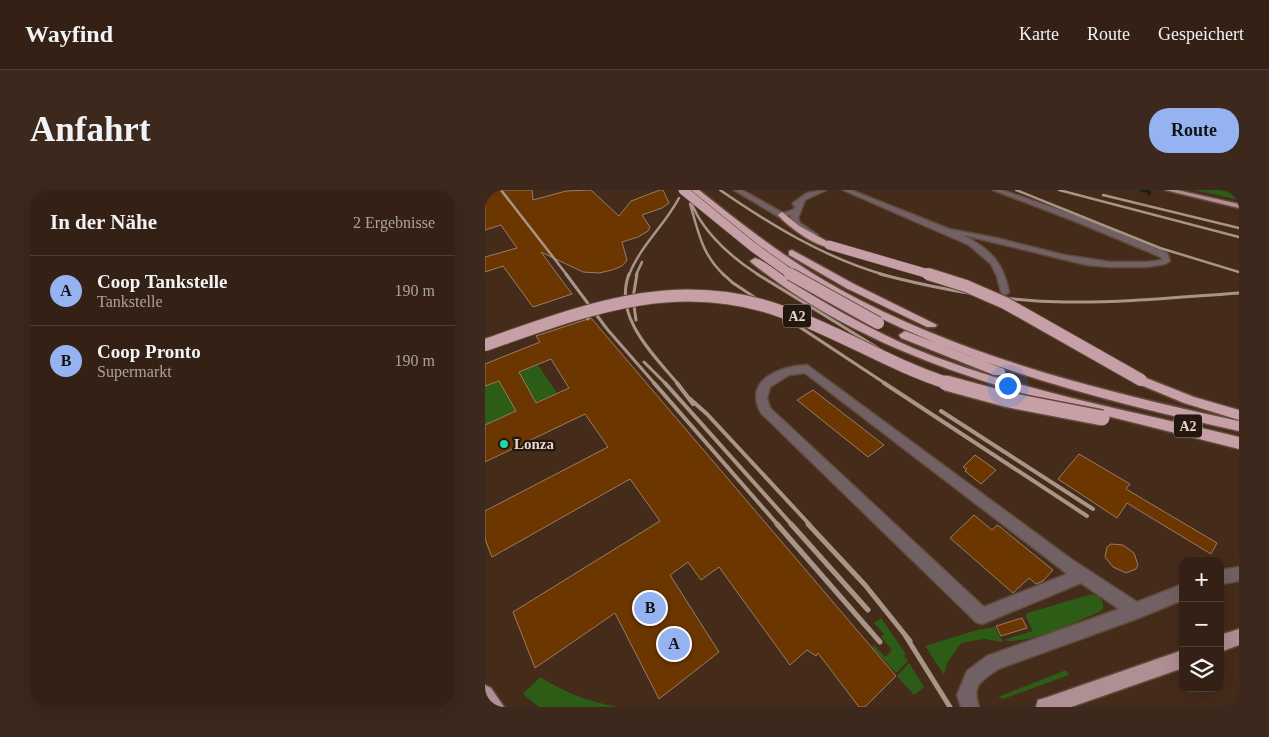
<!DOCTYPE html>
<html lang="de">
<meta charset="utf-8">
<style>
body{margin:0;font-family:Georgia,serif;background:#3c281d;color:#f1f3f6}
.controls{position:absolute;right:15px;bottom:15px;display:grid;overflow:hidden;border-radius:10px;box-shadow:0 5px 20px #0002}
.controls button{width:45px;height:45px;display:grid;place-items:center;padding:0;border:0;border-bottom:1px solid #4e3e34;background:#342014;color:#f1f3f6;font:25px sans-serif}
.you{position:absolute;left:522px;top:195px;width:18px;height:18px;margin:-12px;border:4px solid #fff;border-radius:50%;background:#1a73e8;box-shadow:0 0 0 8px #1a73e833}
.badge{display:grid;place-items:center;width:32px;height:32px;border-radius:50%;background:#95b2f1;color:#111;font-size:16px;font-weight:700}
.pin{position:absolute;translate:-50% -50%;border:2px solid #fff;box-shadow:0 1px 5px #0006}
.list{margin:0;padding:0;list-style:none}
h2{display:flex;justify-content:space-between;align-items:center;height:65px;margin:0;padding:0 20px;font-size:21px}
h2 small{font-size:16px;font-weight:400;color:#a9a3a0}
.list li{display:grid;grid-template-columns:32px 1fr auto;gap:15px;align-items:center;box-sizing:border-box;height:70px;padding:0 20px;border-top:1px solid #4e3e34}
.list b{display:block;font-size:19px;white-space:nowrap}
.list p{margin:0;font-size:16px;white-space:nowrap;color:#a9a3a0}
.list em{font-size:16px;font-style:normal;color:#a9a3a0}
.icon{flex:none;width:28px;height:28px;fill:none;stroke:currentColor;stroke-width:2;stroke-linecap:round;stroke-linejoin:round}
.map{position:relative;flex:none;width:754px;height:517px;overflow:hidden;border-radius:20px}
header{display:flex;align-items:center;gap:30px;box-sizing:border-box;height:70px;padding:0 25px;background:#342014;border-bottom:1px solid #4e3e34}
header strong{font-size:24px}
nav{display:flex;gap:28px;margin-inline-start:auto;font-size:18px}
.intro{display:flex;align-items:center;justify-content:space-between;box-sizing:border-box;height:120px;padding:0 30px}
h1{margin:0;font-size:35px}
.button{padding:12px 22px;border-radius:20px;background:#95b2f1;color:#111;font-size:18px;font-weight:700}
main{display:flex;gap:30px;padding:0 30px}
aside{flex:1;background:#342014;border-radius:20px;box-shadow:0 5px 20px #0002}
.map>svg:first-child{display:block}
.green{fill:#2c5c15}
.lines{fill:none;stroke-linecap:round;stroke-linejoin:round}
.stream{stroke:#0b1c20;stroke-width:2.5}
.building{fill:#6c3600;stroke:#997c67;fill-rule:evenodd}
.minor-casing{stroke:#624a3a;stroke-width:3}
.major-casing{stroke:#624a3a;stroke-width:3}
.highway-casing{stroke:#624a3a;stroke-width:3}
.minor{fill:#716164;fill-rule:evenodd}
.major{fill:#af8e94;fill-rule:evenodd}
.highway{fill:#c7a0a7;fill-rule:evenodd}
.rail-far3{stroke:#a99588;stroke-width:2.5}
.rail-far2{stroke:#a99588;stroke-width:3}
.rail-far1{stroke:#a99588;stroke-width:4}
.rail{stroke:#a99588;stroke-width:5}
.highway-bridge-far2-casing{stroke:#624a3a;stroke-width:10;stroke-linecap:butt}
.highway-bridge-far1-casing{stroke:#624a3a;stroke-width:14;stroke-linecap:butt}
.highway-bridge-casing{stroke:#624a3a;stroke-width:18;stroke-linecap:butt}
.highway-bridge-far2{stroke:#c7a0a7;stroke-width:9}
.highway-bridge-far1{stroke:#c7a0a7;stroke-width:12}
.highway-bridge{stroke:#c7a0a7;stroke-width:15}
.poi-dot{fill:#23d5af;stroke:#23170f;stroke-width:2}
.labels{text-anchor:middle;stroke-width:4.5;stroke-linejoin:round;paint-order:stroke}
.shield{fill:#23170f;stroke:#ac9d93;stroke-width:1}
.shield-label{font-size:14px;font-weight:bold;fill:#e7d6cb}
.poi-label{font-size:15px;font-weight:bold;fill:#e7d6cb;stroke:#23170f;text-anchor:start}
</style>
<header>
<strong>Wayfind</strong>
<nav><a>Karte</a><a>Route</a><a>Gespeichert</a></nav>
</header>
<div class="intro"><h1>Anfahrt</h1><a class="button">Route</a></div>
<main>
<aside>
<h2>In der Nähe<small>2 Ergebnisse</small></h2>
<ul class="list">
<li><span class="badge">A</span><div><b>Coop Tankstelle</b><p>Tankstelle</p></div><em>190 m</em></li>
<li><span class="badge">B</span><div><b>Coop Pronto</b><p>Supermarkt</p></div><em>190 m</em></li>
</ul>
</aside>
<div class="map">
<svg width="754" height="517" viewBox="0 0 754 517">
<rect width="100%" height="100%" fill="#452b1a"/>
<path class="green" d="M709,0H754V10Z
M53,175L72,203L0,235V196Z
M607,404C615,406 619,410 618,419L614,422C585,434 555,451 522,451L521,449L548,441L541,427L542,423Z
M396,428L421,464L419,466L423,471L411,483L387,457L389,455L400,467L407,460L396,447L399,444L389,433Z
M510,437L518,452L499,449L476,453L462,473L459,485L440,456L492,440Z
M424,473L439,497L429,505L412,486Z
M581,480L584,485L518,509L513,507Z
M55,487C83,504 100,510 132,517H54L38,504Z"/>
<g class="lines">
<path class="stream" d="M656,0L665,2L664,4"/>
</g>
<path class="building" d="M0,0H47L48,10L81,1L106,0L134,26L146,11L175,0H178L184,13L177,18L157,25L165,37L163,41L153,47L137,52L142,70L137,76L127,80L114,83L98,82L56,62L87,104L48,117L18,76L0,82V67L32,58L16,35L0,40Z
M106,128L411,486L380,517H374L333,463L331,466L322,460L305,475L234,377L216,390L203,372L185,385L234,462L174,509L130,423L50,478L28,422L175,331L145,289L7,367L0,349V321L123,257L100,224L0,272V235L31,221L14,191L0,196V174L55,152L51,146ZM66,169L84,198L51,213L34,182Z
M328,200L399,255L383,267L312,210Z
M594,264L645,294L641,299L732,353L726,364L642,313L632,328L573,289Z
M490,265L511,280L496,294L480,281L482,279L478,277Z
M489,325L507,340L512,335L515,337L568,380L558,391L551,394L544,388L528,403L465,348Z
M626,354L638,355L649,363L653,375L651,379L641,383L628,377L620,367L622,357Z
M537,428L542,438L516,446L511,436Z"/>
<g class="lines">
<g class="minor-casing">
<path id="minor" d="M249,0H257L298,23L308,20L311,16L308,15V13L322,3L341,0L320,10L313,28L315,33L333,45L326,47L309,36L305,28L306,25L294,27Z
M358,0H366L464,39L511,48L579,65L625,72H662L677,70L676,67L592,32L508,0H517L598,28L682,63L685,71L680,74L662,77H625L602,75L478,45C505,59 518,72 524,102L520,105L516,102L512,86L506,74L484,55Z
M322,175L586,369L652,412L698,394V410L651,429L513,479C497,491 486,494 494,517H476L472,505L482,481L502,466L634,419L596,393L497,434L491,432L276,223C258,190 295,176 322,175ZM320,183L576,379L582,384L499,417L285,218L282,208L285,197L304,185Z
M754,377V391L735,394V380Z"/>
</g>
<g class="major-casing">
<path id="major" d="M680,0H692L754,14V18Z
M754,439V455L735,462V445Z
M698,460V478L586,517H551L553,510L560,508Z
M0,495L6,498L19,517H0Z"/>
</g>
<g class="highway-casing">
<path id="highway" d="M205,0H214C259,36 305,72 356,100C478,167 619,202 754,231V241C583,203 405,156 264,48C245,33 221,18 205,0Z
M297,22L314,36L349,55L347,57C333,59 302,36 293,25Z
M307,60L369,94L452,135L450,137H442L361,98L304,65V61Z
M270,68C281,71 303,90 314,97C351,120 389,141 428,158C532,201 645,220 754,247V259C585,215 407,185 267,73L265,71Z
M420,141L519,179L520,182L519,185H509L416,148L414,145Z
M656,186L709,207L754,220V230L699,213L651,193L649,190L651,187Z"/>
</g>
<use href="#minor" class="minor"/>
<use href="#major" class="major"/>
<use href="#highway" class="highway"/>
<path class="rail-far3" d="M16,0L82,85
M203,0C209,35 245,67 274,85
M235,0C286,35 340,68 400,85
M531,0L675,58L754,82
M574,0L754,47
M618,5L754,38
M205,14C214,43 216,63 239,85
M144,85C155,56 180,35 194,8
M151,85L157,72"/>
<path class="rail-far2" d="M81,84L122,139L170,194
M144,84C128,127 168,164 193,194
M238,84L248,93L401,194
M272,84L401,163
M395,84C456,100 517,111 579,112C638,113 696,107 754,103
M98,124L103,129
M151,130L148,108L152,84
M159,172L181,194"/>
<path class="rail-far1" d="M169,193L293,335
M180,193L307,335
M192,193L208,214
M399,193L602,326
M204,208L222,224L325,335
M456,221L608,319"/>
<path class="rail" d="M292,334L395,452
M306,334L383,420
M323,334L380,395L425,451
M420,445L465,517"/>
<g class="highway-bridge-far2-casing">
<path id="highway-bridge-far2" d="M198,0L268,57L307,85
M344,55L447,85"/>
</g>
<g class="highway-bridge-far1-casing">
<path id="highway-bridge-far1" d="M305,84L393,133
M443,84L481,96L520,113L656,190
M0,155C101,120 192,83 298,122C355,142 407,176 465,194"/>
</g>
<g class="highway-bridge-casing">
<path id="highway-bridge" d="M461,193L524,210L617,228"/>
</g>
<use href="#highway-bridge-far2" class="highway-bridge-far2"/>
<use href="#highway-bridge-far1" class="highway-bridge-far1"/>
<use href="#highway-bridge" class="highway-bridge"/>
</g>
<circle class="poi-dot" cx="19" cy="254" r="5"/>
<g class="labels">
<g class="shield">
<rect x="298" y="114.5" width="28" height="23" rx="4"/>
<rect x="689" y="224.5" width="28" height="23" rx="4"/>
</g>
<g class="shield-label">
<text x="312" y="131">A2</text>
<text x="703" y="241">A2</text>
</g>
<g class="poi-label">
<text x="29" y="259">Lonza</text>
</g>
</g>
</svg>
<div class="controls">
<button>+</button>
<button>−</button>
<button><svg class="icon" aria-label="layers" viewBox="0 0 24 24"><path d="M12 4l9 5-9 5-9-5zM3 14l9 5 9-5"/></svg></button>
</div>
<div class="you"></div>
<div class="pin badge" style="left:189px;top:454px">A</div>
<div class="pin badge" style="left:165px;top:418px">B</div>
</div>
</main>
